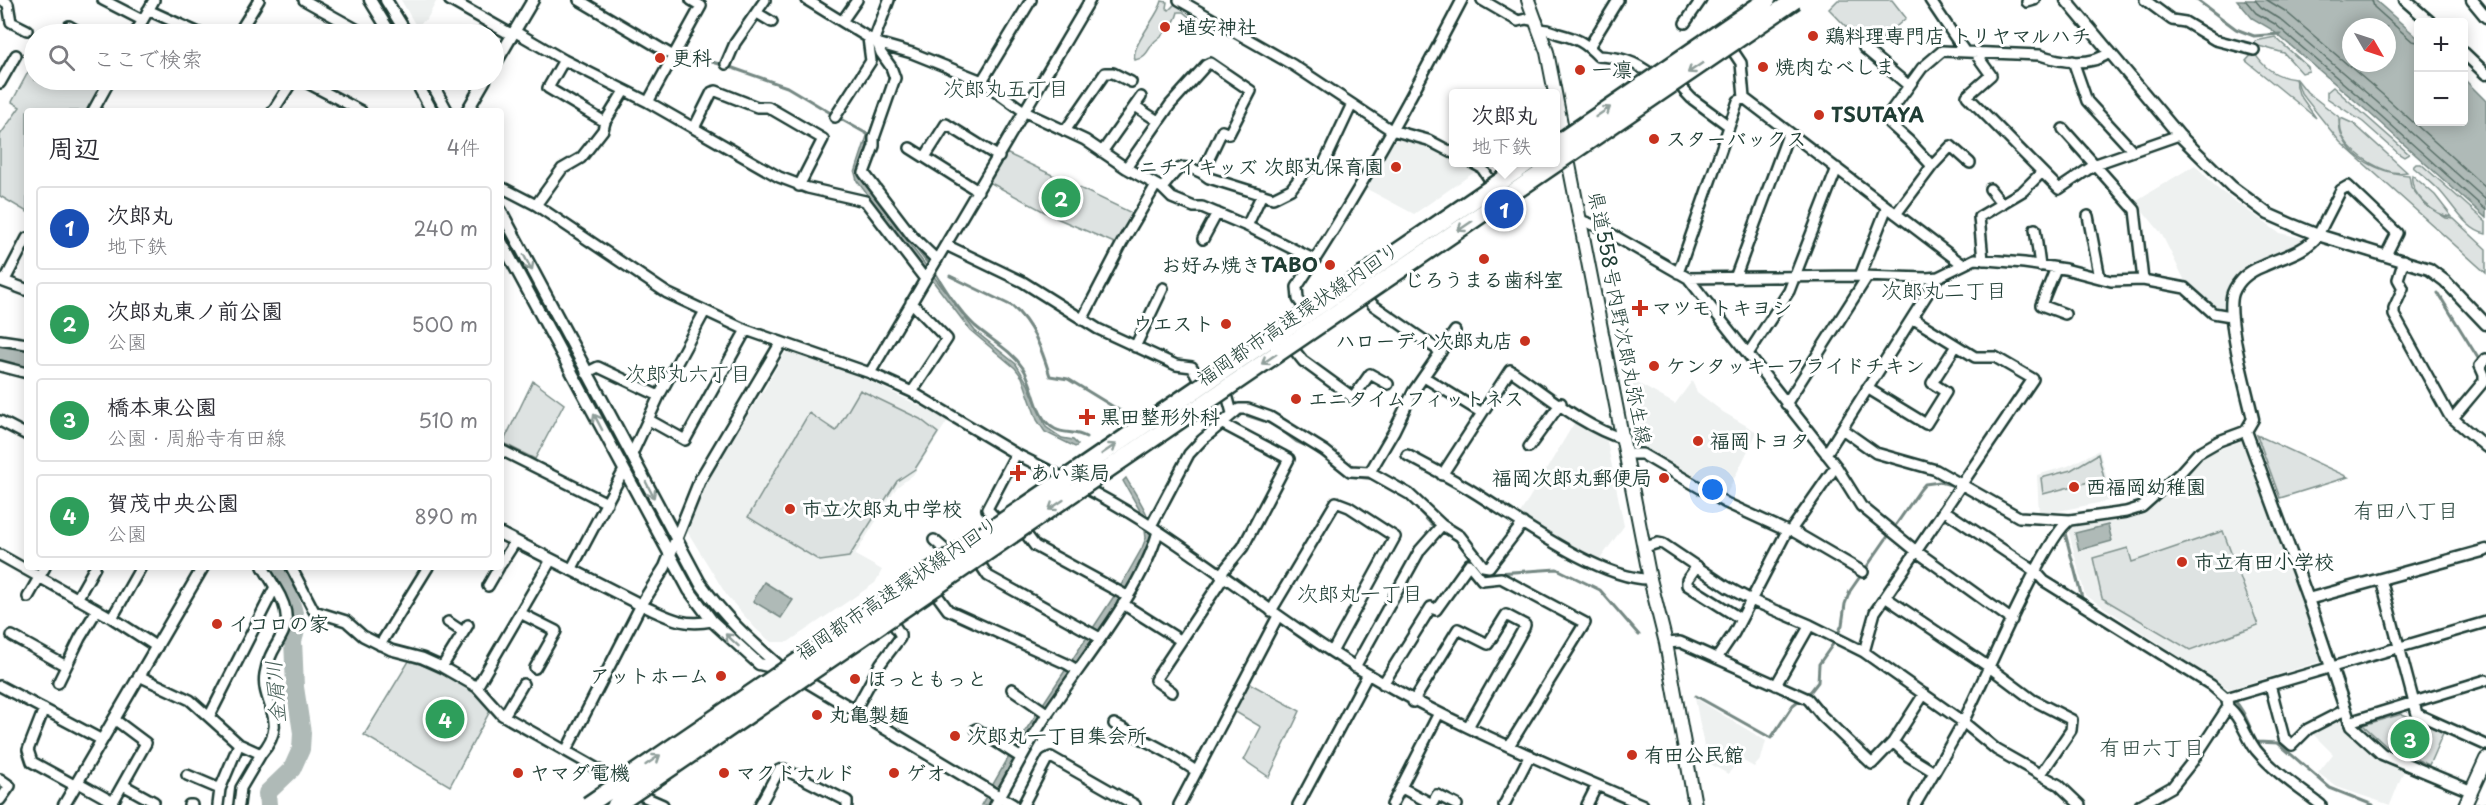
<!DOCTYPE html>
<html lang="ja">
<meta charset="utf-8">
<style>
body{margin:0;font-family:"Playpen Sans","Klee One",sans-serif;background:#f2f2f3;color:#2b2b33}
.controls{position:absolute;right:18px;top:18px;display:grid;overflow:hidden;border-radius:6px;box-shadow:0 3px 15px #0003}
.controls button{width:54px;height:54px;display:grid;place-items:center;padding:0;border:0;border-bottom:2px solid #e1e1e2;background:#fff;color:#2b2b33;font:30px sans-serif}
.compass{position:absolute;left:2342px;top:18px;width:54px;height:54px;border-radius:50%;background:#fff;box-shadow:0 3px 15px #0003;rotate:129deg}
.you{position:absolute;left:1713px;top:490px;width:21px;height:21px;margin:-15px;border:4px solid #fff;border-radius:50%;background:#1a73e8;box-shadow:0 0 0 9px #1a73e833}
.badge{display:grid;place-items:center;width:39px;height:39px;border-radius:50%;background:#1a73e8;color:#fff;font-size:20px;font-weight:700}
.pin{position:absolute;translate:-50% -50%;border:3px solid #fff;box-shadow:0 2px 6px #0006}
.popup{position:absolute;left:1449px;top:89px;width:111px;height:78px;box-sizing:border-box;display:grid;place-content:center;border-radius:6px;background:#fff;filter:drop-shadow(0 2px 4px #0005);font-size:20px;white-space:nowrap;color:#7c7c81}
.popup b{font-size:22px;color:#2b2b33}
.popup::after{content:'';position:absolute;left:50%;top:100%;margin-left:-12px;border:12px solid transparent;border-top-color:#fff}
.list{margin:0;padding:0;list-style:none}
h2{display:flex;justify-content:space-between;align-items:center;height:78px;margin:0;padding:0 24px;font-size:26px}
h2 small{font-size:20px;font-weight:400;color:#7c7c81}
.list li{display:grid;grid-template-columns:39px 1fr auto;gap:18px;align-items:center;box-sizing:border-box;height:84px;margin:0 12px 12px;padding:0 12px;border:2px solid #e1e1e2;border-radius:6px}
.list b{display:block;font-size:22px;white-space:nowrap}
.list p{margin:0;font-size:20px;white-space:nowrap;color:#7c7c81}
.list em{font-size:20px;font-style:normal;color:#7c7c81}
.icon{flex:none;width:33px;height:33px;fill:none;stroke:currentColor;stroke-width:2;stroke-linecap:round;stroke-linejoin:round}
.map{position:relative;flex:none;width:2486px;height:805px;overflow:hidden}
.search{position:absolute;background:#fff;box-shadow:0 3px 15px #0003;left:24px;top:24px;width:480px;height:66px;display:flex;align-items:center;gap:15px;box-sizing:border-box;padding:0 21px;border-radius:33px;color:#7c7c81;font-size:22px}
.panel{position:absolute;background:#fff;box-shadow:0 3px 15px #0003;left:24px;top:108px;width:480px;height:462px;border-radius:6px}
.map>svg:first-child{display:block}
.built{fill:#eef1f0}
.green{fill:#dee3e2;stroke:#7e908b;stroke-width:1.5}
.water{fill:#afbab7;stroke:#758883;stroke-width:1.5;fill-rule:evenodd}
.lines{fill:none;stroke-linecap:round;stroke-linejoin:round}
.shore{stroke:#596f68;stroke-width:1.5}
.stream{stroke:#758883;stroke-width:3}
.river{stroke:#afbab7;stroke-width:18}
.minor-casing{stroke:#1f3d34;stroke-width:14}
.tertiary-casing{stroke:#1f3d34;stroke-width:15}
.secondary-casing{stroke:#1f3d34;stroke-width:16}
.minor{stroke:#fff;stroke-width:9}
.tertiary{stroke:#fff;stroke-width:10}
.secondary{stroke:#fff;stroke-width:12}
.motorway-bridge-casing{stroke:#1f3d34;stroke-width:21;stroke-linecap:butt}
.motorway-bridge{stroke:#fff;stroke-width:16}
.oneway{stroke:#8f9e9a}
.poi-dot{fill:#c8321e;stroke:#fff;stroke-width:2}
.labels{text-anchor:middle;stroke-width:6;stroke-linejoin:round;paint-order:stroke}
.poi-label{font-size:20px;font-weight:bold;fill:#1f3d34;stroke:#fff;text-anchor:start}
.street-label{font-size:20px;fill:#1f3d34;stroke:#fff}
.neighbourhood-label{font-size:21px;fill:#1f3d34;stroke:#fff}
.water-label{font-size:21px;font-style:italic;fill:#4a625b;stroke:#fff}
</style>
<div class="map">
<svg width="2486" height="805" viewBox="0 0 2486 805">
<rect width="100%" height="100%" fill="#fff"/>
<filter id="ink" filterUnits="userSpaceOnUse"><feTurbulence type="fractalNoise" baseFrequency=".0167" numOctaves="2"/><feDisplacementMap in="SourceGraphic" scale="12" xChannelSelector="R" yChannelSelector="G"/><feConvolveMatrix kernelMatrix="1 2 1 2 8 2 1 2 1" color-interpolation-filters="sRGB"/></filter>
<g filter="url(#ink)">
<path class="built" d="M401,0H437L427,19L416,26Z
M1398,139L1426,146L1453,159V162L1460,163L1476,171L1414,214L1367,189L1393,142Z
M2195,165L2218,189L2279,233L2307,239L2300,246L2270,257L2243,272L2228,294L2225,308L2213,307L2185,281L2161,233L2135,201Z
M788,352L861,377L948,420L913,475L897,487L855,555L882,570L875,583L788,642H771L756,629L727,596L687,531L708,479L764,390L784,354Z
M1630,379L1675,404L1692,381L1697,392L1723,412L1757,432L1726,495L1646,450Z
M1576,420L1606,437L1624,526L1598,562L1566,550L1519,515Z
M2244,440L2322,661L2229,689L2085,595L2068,529L2095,520L2145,512L2193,465L2210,453Z
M2099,450L2113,500L2039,515L2037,475L2068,466Z
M1695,698L1766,741L1761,759L1754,767L1740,759L1728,774L1707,762Z
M2342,712L2352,738L2381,757L2405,768L2390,805L2337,787L2318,773L2333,754L2310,731Z"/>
<path class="green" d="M1838,0H1892L1906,18L1873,47L1862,43L1829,9Z
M1162,1L1167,2L1166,8L1169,10L1175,4L1199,17L1198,22L1190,26L1189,17L1183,12H1178C1175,25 1165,33 1155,41C1148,48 1148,57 1135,60C1130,46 1158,17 1162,1Z
M2275,37L2308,67L2309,71L2302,73L2284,53L2255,45V41Z
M2254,52C2263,68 2277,77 2295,79L2299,94L2316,118L2246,61Z
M34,61V80H107L90,111H27V212L0,196V135L20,107L12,102Z
M2296,78L2307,92L2339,117C2337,153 2377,173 2409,175L2411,187L2425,205L2446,218L2454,219L2486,249V273L2340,142L2301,93Z
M2333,87L2409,154L2404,157L2399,154L2363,122L2327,98V92Z
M2341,118L2354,124L2407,172C2386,177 2353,155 2343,137C2340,131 2340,124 2341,118Z
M1006,153L1136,215L1119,245L1054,217L989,182Z
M2416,164H2421L2486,222V234C2466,231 2452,203 2438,189C2430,181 2421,174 2413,167Z
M2412,175L2435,195L2452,217C2434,216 2409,193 2412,175Z
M533,381L564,404L535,459L503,443Z
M860,390L920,419L938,433L915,469L897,481L849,557L820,561L748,517L809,413L836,431Z
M2257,435L2348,477L2280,498Z
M2098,454L2104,478L2043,494L2041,478L2071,470Z
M2223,531L2258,625L2190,650L2102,598L2093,558L2128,548L2132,562Z
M409,661C440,669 470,686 491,709L450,786L364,735Z
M1249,683L1300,711L1269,777L1244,760L1261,727L1234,711Z
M2402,714L2444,731L2429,765L2386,746L2363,725Z"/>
<path class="water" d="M2237,0H2375L2418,38V122H2464V79L2486,101V218L2367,111L2271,29L2252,18ZM2351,27H2387V63H2351Z
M868,133H872L858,173L860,178L975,331L1016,364L1028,384L1046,427L1062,438L1073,440L1078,445L1075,447L1045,432L1037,420L1022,377L1015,368L970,330L857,181L855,173Z
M1126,478C1134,492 1154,520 1152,536C1146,572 1092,641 1070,673C1042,716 1016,761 989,805H981L1014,748L1120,587L1142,548L1146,538L1143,516L1123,481Z
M2108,525L2112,541L2079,550L2075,533Z
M764,582L793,600L781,618L753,601Z"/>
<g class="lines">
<path class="shore" d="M2245,0L2256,13L2275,24L2371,107L2486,210
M2255,0L2261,7L2280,19L2376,101L2486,200
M2267,0L2285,11L2382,94L2486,188
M2372,0L2374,7L2412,41L2418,42"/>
<path class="stream" d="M2197,0L2236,29L2254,36L2280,34
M686,42L682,51L694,57L723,65
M727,66L787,87L834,115
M837,117L869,135
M869,136L889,81L888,72
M861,169L869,144H866
M866,183L927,262
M936,274C946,291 960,312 975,326C991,340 1011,350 1023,368C1035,386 1034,418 1055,429C1064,434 1076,431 1086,437
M950,276L1012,306C1033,324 1042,350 1050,376L1068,379L1122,412
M2438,293L2481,363
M1239,413L1267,422L1279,428L1297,442L1313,449L1348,476L1375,479
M1971,495L1999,511
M1410,501L1432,525L1456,540L1483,574L1557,569L1600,590L1639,635
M2054,522L2065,533L2082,598L2217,684
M1696,696L1771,738L1793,705L1811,691L1818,682L1819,664L1833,644L1842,625L1845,604L1850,591L1920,490L1925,484L1940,482L1955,486
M2233,699C2245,710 2249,728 2257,742L2278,743L2330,788L2373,805
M2476,805L2486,804"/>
<path class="river" d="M0,352L27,359
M268,805L267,793L292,769L301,749L302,733L295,687L293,640C303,621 284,584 275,567"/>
<g class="minor-casing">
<path id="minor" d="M2,0L8,4L11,22L27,30
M103,0L142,20
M304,0L365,34
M579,0L675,57
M807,0L877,43L912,53L982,81L1025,112L1085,140L1126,168L1162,188L1172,198L1194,207H1202L1247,226L1315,260
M889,0L875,37L881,53L891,67L895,78L874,138V146L864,173L912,236L937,260
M1179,0L1293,65L1391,130L1428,140L1453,153
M1482,0L1518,21L1526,19L1537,21
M1930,0L1965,52
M2145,0L2172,20L2185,22L2215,40L2254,50
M2027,2L2034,0
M148,10L201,34
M757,13L772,22
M843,20L857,0
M1685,23L1701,0
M69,26L83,34
M1540,30C1548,28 1552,32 1559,34C1578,39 1584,42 1598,56C1619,57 1635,61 1652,75
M514,31L564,60L648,102L779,177L808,188L865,201L925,279
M135,34L154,0
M238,34L259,0
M1589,47L1618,0
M1731,48L1741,63L1744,98L1962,264
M1864,48L1909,86
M1978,52V57L1991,75L1967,96L2059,189L2096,164L2179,135
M2073,61L2087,101L2133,151
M726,64L735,43L765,0
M302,80L361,111
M982,81L1031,0
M0,83L16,55
M1678,84L1691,98L1729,126
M648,102L701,6L691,0
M1135,106L1158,121
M93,111L110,80
M273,111L293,80
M835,117L871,61L868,38
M605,122L624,91
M694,128L712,92L716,91L757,107H768L823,139L799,186
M2063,129L2135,210L2143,280
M1065,131L1105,73H1113L1131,82
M910,148L978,191
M1102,152L1141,97
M925,157L946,124L999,157
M1471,162L1482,168L1494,186
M1932,166L1909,141L1889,123L1888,115L1922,68L1942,51L2040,55C2060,62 2092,67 2110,52
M1126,168L1170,105L1206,65L1210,63L1251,91L1229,134L1222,131L1202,173C1177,161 1179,169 1162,188
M1202,173L1209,178L1273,198L1291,189L1309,166L1322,168L1352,104
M501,187L536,205L667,293L746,330L870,373L912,392L1016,454L1066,479
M1990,189L2002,204
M536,205L562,169L581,158L589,148L603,130L605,122L548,88L564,60
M1896,214L1932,166L1951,146L1970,163
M2088,216L2100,278
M1580,220L1599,227L1688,278L1836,466L1861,506L1916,551L2012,620
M1247,226L1262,194
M2035,229L2040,266
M2318,235L2341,190L2348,186L2397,233L2386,255
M1203,239L1217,213
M946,245L1023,282L1098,329L1176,365L1192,367L1201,384
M1983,260L1979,217L2023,191L2042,172
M2404,260L2398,279L2403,288L2394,308V315L2449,415L2486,447
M2056,268L2041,305L2065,314
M1678,273L1738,101L1744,98
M1860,276L1887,207
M1688,278L1860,276L1927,278L1938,277L1975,259L2024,263L2065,269L2111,281L2143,280L2185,288L2213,313L2231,316
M1735,278L1789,132
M5,280L27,238
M1366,296L1373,305L1441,352
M911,302L947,339L912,392
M1307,312L1298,299L1297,287C1358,195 1411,98 1462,0
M1082,320L1122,243L1156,185
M0,340L27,344
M1291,346L1303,361L1351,396L1355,395L1370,374L1388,384
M1135,347L1163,288
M1748,354L1789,291L1837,168
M0,366L27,373
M586,373L598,367L659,396
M870,373L1090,0
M1424,377L1482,413
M1867,388L1926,424L1946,392L1932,383L1956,346
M1226,391L1232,413
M1786,404L1867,277
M2453,418L2484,381V375L2480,366L2486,359
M649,420L685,440L746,330
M0,421L27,435
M1842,429L1876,453L1936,470L2019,517L2070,520L2126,512L2142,507L2180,473L2198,453L2219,441L2246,431
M1529,447L1561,403
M501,450L607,503
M632,454L659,396L705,311
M1627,454H1642L1726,503L1787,531L1791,530L1836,466
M1826,454L1938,277
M1407,455C1429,467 1451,478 1472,491C1516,518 1600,580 1650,579
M1370,472L1394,431L1413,392L1455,331
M1442,475L1510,370C1546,394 1583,427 1624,439
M1081,486C1171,531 1248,598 1332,652C1429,715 1537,759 1643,805
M1945,511L2036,572L2044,581L2211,685L2227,699L2228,707C2241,717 2246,737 2256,750C2274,772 2299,788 2321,805
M999,522L987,509L1016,454
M1151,526L1189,454L1202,440L1239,409H1248L1270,417L1325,451L1350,471L1370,472L1409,494L1442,525L1460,536L1483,566L1489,567L1523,523
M1023,530L1035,546L1127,596
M1791,530L1863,572
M934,540L950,554
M1645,547L1658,543L1663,544L1727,587L1751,600L1810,625L1864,652L1963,722L1997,750L2059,785L2080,805
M0,555L112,618L157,647
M978,561L988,576L1100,638
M501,564L515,542
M1697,566L1687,580V585L1741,619
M291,567L314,611L346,621L363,636L391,650L422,658L442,667L477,687L502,715L617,780
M571,570L624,470
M1220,575L1243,547L1289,459L1221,423
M2381,579L2417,714L2486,745
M488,586L499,567
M934,591L948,610L1067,664L1077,670
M28,597L45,567
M1885,597L1989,667L2033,700L2072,720L2071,730L2041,774
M77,599L95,567
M1123,604L1180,640
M1271,611L1336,502L1349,507L1395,537L1332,652
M522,614L556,631L535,668
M112,618L141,567
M448,622L463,632
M12,636L66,666
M1666,643L1680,642L1808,699L1822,716L1872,764L1893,742L1908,756L1934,772
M380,645L428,567
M1864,652L1875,612L2033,379L1995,357H1975L1912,318
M1717,658L1734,633L1787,531
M442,667L468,625
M1355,667L1420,550L1442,525
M141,677L190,700L209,717
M58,683L80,638L97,610
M1383,684L1431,607L1436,610L1469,564L1482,580L1501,578L1585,623L1509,746
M1776,685L1810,625
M2270,685L2284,738L2292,745L2308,729L2345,710
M0,686L102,740
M477,687L551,560
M1012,689L1048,714
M1172,692L1155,680L1223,578
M2226,698L2486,622
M1413,702L1458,629L1488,644L1506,615L1525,625L1524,628L1468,727
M44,709L28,750L32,762L74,785
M855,710L881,663L900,638V634L891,620
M504,716L523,684
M2349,722L2486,680
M1114,724L1167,752L1196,771
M976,729L1020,757
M1893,742L1924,694
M239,744L261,754L241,788L239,805
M566,751L641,605C668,617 682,627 712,621
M261,754C291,720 260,704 265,674C271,636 303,632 275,587
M187,775L220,789
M0,779L10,786L0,800
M77,782L113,802L146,743L114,719
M123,785L154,802L152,805
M1402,788L1432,804L1437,795L1457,805
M638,794L663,805
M189,805H192
M218,805L220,789L239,744L209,717L275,587L263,567
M760,805L779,770L784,769L847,801V805
M995,805C1014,773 1029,741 1050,710C1083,661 1144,587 1158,531
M1023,805L1047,759L1051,757L1135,805
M1179,805L1278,616
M1298,805L1368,674
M1392,805L1439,713
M1504,805L1530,755
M1587,805L1597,785
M1915,805C1931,777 1948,750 1963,722C1981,687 2046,534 2070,520
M2140,805L2172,787L2192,762L2228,707"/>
</g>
<g class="tertiary-casing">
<path id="tertiary" d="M370,0L391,34
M386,0L407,34
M450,0L512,35
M2066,0L2179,135L2232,187L2268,214L2293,225L2318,235L2429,269L2445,281L2486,324
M2405,0L2430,22
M2472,0L2486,17
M2464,53L2486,74
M494,66L533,0
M415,80L432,111
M430,80L447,111
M467,111L485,80
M501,211L700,583C726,619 747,638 779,666
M2318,235C2306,252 2281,257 2263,266C2250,271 2238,280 2233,293C2225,316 2247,392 2253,419L2246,431L2308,599L2351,726L2382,754L2471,791
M501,241L689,590L712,621L759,664L781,669L804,680L1013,805
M0,280L27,290
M501,534L641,605L665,567L700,480L781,343
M2308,599L2486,550
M64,805L203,567"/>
</g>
<g class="secondary-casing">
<path id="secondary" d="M1528,0L1547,52L1650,579L1666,643L1695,805
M2465,805L2486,759"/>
</g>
<use href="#minor" class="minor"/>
<use href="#tertiary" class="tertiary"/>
<use href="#secondary" class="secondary"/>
<g class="motorway-bridge-casing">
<path id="motorway-bridge" d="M1555,145L1767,0
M588,805L1529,162
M616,805L1795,0"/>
</g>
<use href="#motorway-bridge" class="motorway-bridge"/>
</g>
<defs><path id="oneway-shaft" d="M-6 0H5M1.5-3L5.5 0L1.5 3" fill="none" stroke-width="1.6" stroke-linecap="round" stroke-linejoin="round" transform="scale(1.5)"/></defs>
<g class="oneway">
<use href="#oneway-shaft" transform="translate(1695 68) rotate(146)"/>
<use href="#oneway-shaft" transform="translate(1603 112) rotate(-34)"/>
<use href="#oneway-shaft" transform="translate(1465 226) rotate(146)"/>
<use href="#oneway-shaft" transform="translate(528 263) rotate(62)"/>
<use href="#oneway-shaft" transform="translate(1269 359) rotate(146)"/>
<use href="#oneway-shaft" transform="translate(598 422) rotate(-118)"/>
<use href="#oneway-shaft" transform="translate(1109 449) rotate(-34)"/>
<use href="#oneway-shaft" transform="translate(650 490) rotate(63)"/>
<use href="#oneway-shaft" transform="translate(1056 505) rotate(146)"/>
<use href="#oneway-shaft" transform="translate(732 640) rotate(-137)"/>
<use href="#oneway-shaft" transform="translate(653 760) rotate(-34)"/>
</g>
</g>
<g class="poi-dot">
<circle cx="1165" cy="27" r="6"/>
<circle cx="1813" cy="36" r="6"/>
<circle cx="660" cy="58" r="6"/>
<circle cx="1763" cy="67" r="6"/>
<circle cx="1580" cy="70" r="6"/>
<circle cx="1819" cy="115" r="6"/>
<circle cx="1654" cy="139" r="6"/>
<circle cx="1396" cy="167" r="6"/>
<circle cx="1484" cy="259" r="6"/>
<circle cx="1330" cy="265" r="6"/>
<path d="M1637 299h6v6h6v6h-6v6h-6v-6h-6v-6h6z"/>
<circle cx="1226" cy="324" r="6"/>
<circle cx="1525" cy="341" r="6"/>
<circle cx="1654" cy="366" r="6"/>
<circle cx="1296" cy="399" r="6"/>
<path d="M1084 408h6v6h6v6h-6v6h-6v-6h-6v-6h6z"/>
<circle cx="1698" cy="441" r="6"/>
<path d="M1015 464h6v6h6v6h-6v6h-6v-6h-6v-6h6z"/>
<circle cx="1664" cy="478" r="6"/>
<circle cx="2074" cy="487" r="6"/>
<circle cx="790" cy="509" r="6"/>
<circle cx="2182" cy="562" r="6"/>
<circle cx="217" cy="624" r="6"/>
<circle cx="721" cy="676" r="6"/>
<circle cx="855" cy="679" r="6"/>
<circle cx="817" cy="715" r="6"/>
<circle cx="955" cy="736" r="6"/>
<circle cx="1632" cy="755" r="6"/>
<circle cx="518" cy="773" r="6"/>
<circle cx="724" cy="773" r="6"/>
<circle cx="894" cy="773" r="6"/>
</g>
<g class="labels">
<g class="poi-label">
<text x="1177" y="34">埴安神社</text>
<text x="1825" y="43">鶏料理専門店 トリヤマルハチ</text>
<text x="672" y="65">更科</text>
<text x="1775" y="74">焼肉なべしま</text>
<text x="1592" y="77">一凛</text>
<text x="1831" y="122">TSUTAYA</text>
<text x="1666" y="146">スターバックス</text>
<text x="1384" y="174" text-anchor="end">ニチイキッズ 次郎丸保育園</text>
<text x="1318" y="272" text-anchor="end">お好み焼きTABO</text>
<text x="1484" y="287" text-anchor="middle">じろうまる歯科室</text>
<text x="1652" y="315">マツモトキヨシ</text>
<text x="1214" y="331" text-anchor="end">ウエスト</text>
<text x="1513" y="348" text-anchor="end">ハローディ次郎丸店</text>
<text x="1666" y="373">ケンタッキーフライドチキン</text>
<text x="1308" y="406">エニタイムフィットネス</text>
<text x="1100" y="424">黒田整形外科</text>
<text x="1710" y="448">福岡トヨタ</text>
<text x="1030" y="480">あい薬局</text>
<text x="1652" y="485" text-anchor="end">福岡次郎丸郵便局</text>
<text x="2086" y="494">西福岡幼稚園</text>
<text x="802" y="516">市立次郎丸中学校</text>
<text x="2194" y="569">市立有田小学校</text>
<text x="229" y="631">イコロの家</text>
<text x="709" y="683" text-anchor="end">アットホーム</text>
<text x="867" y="686">ほっともっと</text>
<text x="829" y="722">丸亀製麺</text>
<text x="967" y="743">次郎丸一丁目集会所</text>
<text x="1644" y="762">有田公民館</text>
<text x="530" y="780">ヤマダ電機</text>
<text x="736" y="780">マクドナルド</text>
<text x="906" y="780">ゲオ</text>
</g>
<g class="street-label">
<text transform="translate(1298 314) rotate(-34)" y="7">福岡都市高速環状線内回り</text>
<text transform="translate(1620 318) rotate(79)" y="7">県道558号内野次郎丸弥生線</text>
<text transform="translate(897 588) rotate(-34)" y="7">福岡都市高速環状線内回り</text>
</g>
<g class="neighbourhood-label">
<text x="1006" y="96">次郎丸五丁目</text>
<text x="1944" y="298">次郎丸二丁目</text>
<text x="688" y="381">次郎丸六丁目</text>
<text x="2406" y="518">有田八丁目</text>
<text x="1360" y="601">次郎丸一丁目</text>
<text x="2152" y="755">有田六丁目</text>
</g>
<g class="water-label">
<text transform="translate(276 692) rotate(-94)" y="7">金屑川</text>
</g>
</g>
</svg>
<div class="controls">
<button>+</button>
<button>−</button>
</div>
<svg class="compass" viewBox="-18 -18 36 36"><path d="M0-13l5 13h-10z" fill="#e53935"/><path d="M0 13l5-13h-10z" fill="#7c7c81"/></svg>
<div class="you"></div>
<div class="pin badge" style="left:1504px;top:209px;background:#1a4fb4">1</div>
<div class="popup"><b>次郎丸</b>地下鉄</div>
<div class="pin badge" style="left:1061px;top:198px;background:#2e9e5b">2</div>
<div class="pin badge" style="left:2410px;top:739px;background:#2e9e5b">3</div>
<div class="pin badge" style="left:445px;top:719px;background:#2e9e5b">4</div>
<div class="search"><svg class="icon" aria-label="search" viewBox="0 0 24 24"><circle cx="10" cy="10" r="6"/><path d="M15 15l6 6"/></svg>ここで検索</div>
<section class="panel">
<h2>周辺<small>4件</small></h2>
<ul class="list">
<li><span class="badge" style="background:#1a4fb4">1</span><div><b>次郎丸</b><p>地下鉄</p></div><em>240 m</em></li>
<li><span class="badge" style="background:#2e9e5b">2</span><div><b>次郎丸東ノ前公園</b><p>公園</p></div><em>500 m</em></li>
<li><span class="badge" style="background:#2e9e5b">3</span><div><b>橋本東公園</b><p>公園 · 周船寺有田線</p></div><em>510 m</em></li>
<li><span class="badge" style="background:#2e9e5b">4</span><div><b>賀茂中央公園</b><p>公園</p></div><em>890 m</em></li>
</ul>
</section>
</div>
